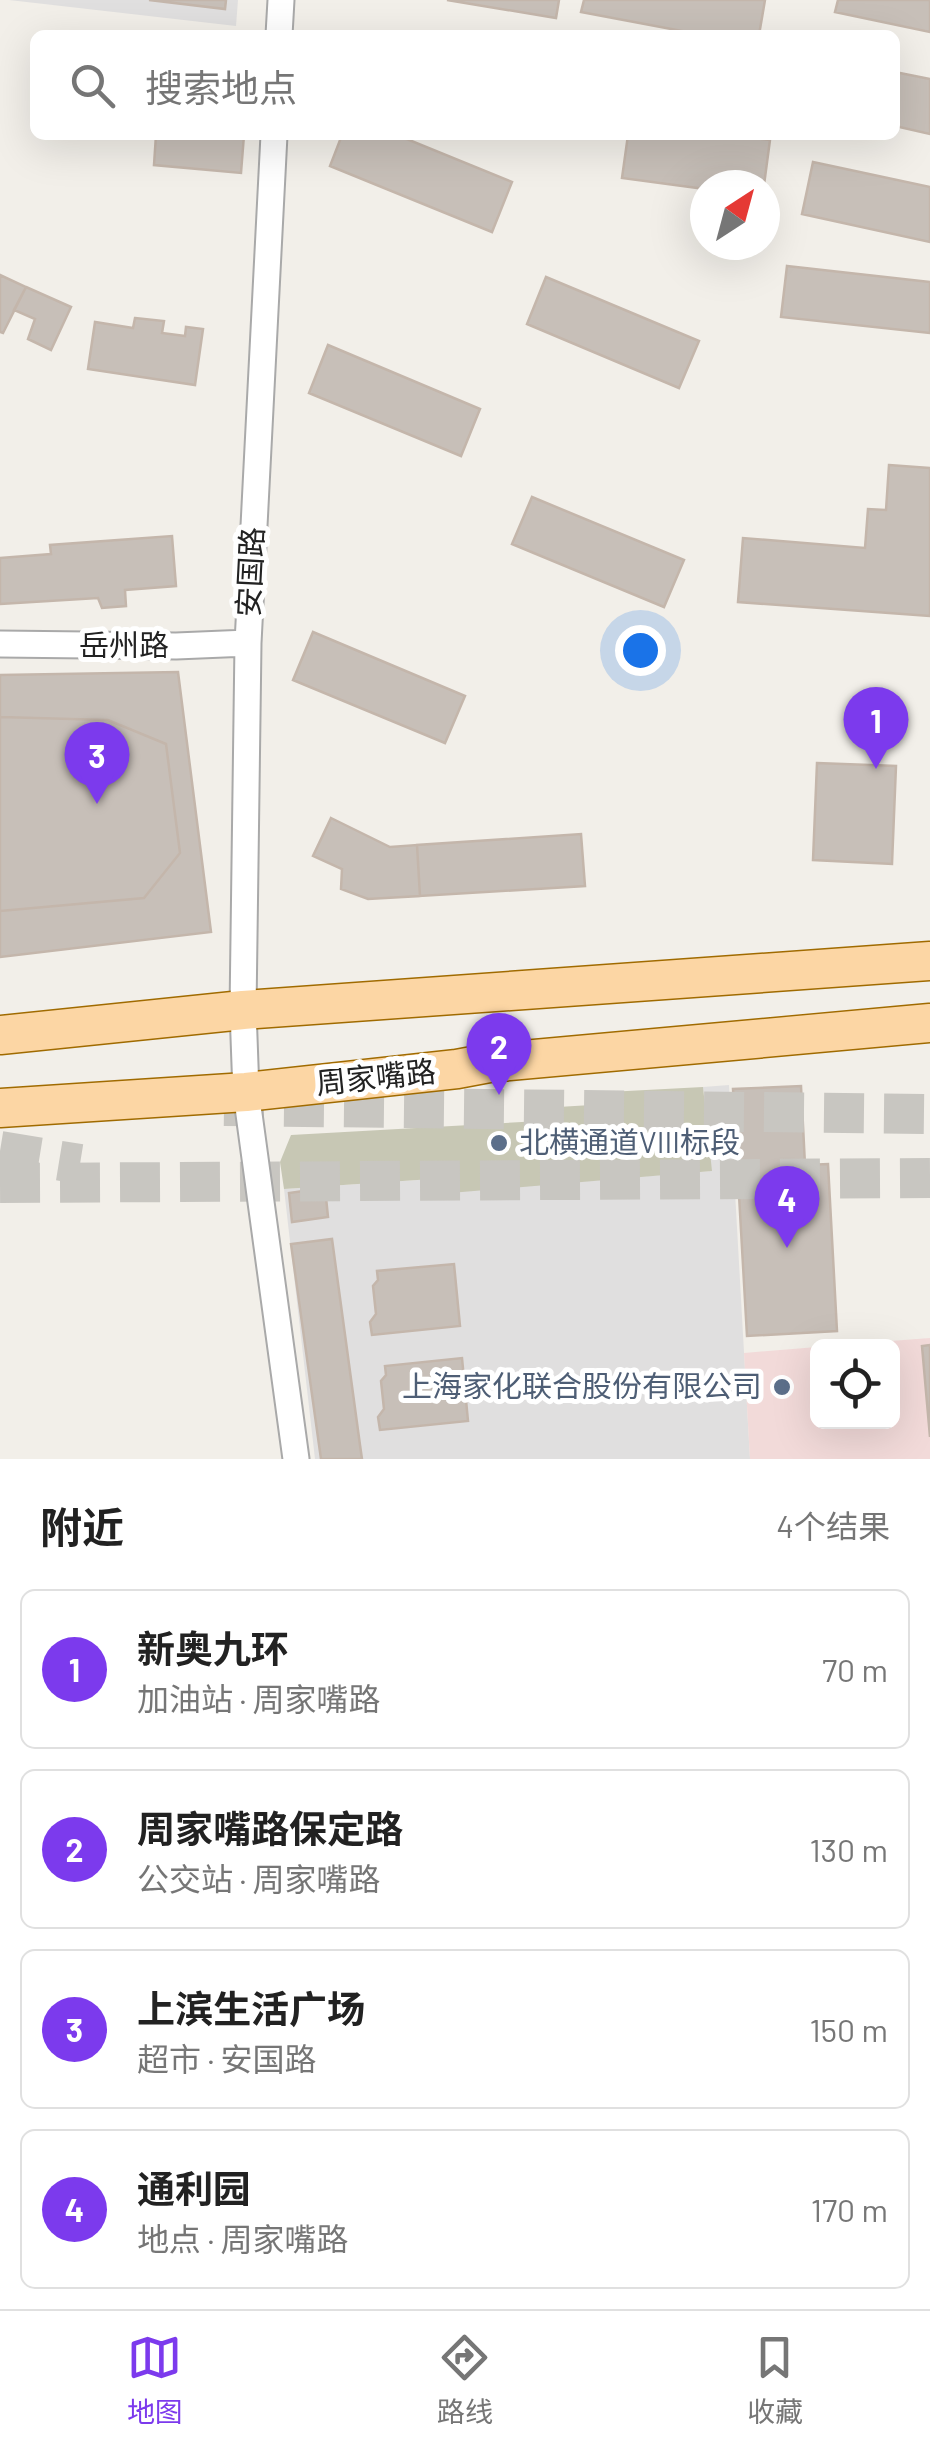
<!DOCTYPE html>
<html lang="zh">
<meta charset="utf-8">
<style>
body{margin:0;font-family:Barlow,"Noto Sans SC",sans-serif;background:#f6f6f6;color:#222}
.controls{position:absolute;right:30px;bottom:30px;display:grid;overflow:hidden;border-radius:15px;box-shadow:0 10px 40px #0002}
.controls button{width:90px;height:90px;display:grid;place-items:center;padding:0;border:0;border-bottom:2px solid #e0e0e0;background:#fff;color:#222;font:50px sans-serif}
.compass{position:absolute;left:690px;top:170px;width:90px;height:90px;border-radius:50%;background:#fff;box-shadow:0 10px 40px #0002;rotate:36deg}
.you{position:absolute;left:640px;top:650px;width:35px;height:35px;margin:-25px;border:8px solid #fff;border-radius:50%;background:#1a73e8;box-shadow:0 0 0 15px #1a73e833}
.badge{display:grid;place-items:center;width:65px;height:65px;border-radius:50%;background:#7c3aed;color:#fff;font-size:32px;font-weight:700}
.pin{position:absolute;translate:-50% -82px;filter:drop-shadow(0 2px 5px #0008)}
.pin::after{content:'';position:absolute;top:52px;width:35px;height:30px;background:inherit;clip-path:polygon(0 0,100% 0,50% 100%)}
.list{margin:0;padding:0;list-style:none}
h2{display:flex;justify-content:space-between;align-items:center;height:130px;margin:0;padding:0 40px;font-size:42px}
h2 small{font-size:32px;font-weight:400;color:#767676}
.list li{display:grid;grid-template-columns:65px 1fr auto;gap:30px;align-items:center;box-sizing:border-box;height:160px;margin:0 20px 20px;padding:0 20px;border:2px solid #e0e0e0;border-radius:15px}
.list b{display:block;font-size:38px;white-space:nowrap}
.list p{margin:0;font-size:32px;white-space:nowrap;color:#767676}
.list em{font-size:32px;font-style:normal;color:#767676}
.icon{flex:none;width:55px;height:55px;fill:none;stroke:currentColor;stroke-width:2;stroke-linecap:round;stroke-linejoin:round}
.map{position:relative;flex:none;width:930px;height:1459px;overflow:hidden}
.search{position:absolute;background:#fff;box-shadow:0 10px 40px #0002;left:30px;right:30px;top:30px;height:110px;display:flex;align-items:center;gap:25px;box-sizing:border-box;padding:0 35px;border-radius:15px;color:#767676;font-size:38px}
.sheet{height:850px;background:#fff}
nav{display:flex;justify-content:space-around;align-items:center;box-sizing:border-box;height:140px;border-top:2px solid #e0e0e0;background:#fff;font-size:28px;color:#767676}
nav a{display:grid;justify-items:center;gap:5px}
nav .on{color:#7c3aed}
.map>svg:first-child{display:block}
.residential{fill:#e0dfdf}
.commercial{fill:#f2dad9}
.construction{fill:#c7c7b4}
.building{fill:#c7bfb8;stroke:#c4b6ab;stroke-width:2.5}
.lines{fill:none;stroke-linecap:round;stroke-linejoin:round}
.trunk-tunnel{stroke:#c8c6c1;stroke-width:40;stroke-dasharray:40 20;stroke-linecap:butt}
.minor-casing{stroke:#a9a9a9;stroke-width:29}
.primary-casing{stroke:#a06b00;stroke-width:41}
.minor{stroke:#fff;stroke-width:25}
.primary{stroke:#fcd6a4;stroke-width:38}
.service-dot{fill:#5c6f8a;stroke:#fff;stroke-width:4}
.labels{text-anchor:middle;stroke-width:10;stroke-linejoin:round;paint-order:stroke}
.street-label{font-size:30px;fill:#222;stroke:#fff}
.service-label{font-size:30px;fill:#4e5e75;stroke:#fff;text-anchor:start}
</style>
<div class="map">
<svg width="930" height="1459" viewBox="0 0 930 1459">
<rect width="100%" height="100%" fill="#f2efe9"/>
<path class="residential" d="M9,0H238L236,26Z
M729,1085L750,1459H315L284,1189L448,1178L450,1192L711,1171L703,1087Z"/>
<path class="commercial" d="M930,1338V1459H750L744,1353L817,1347L818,1422H892V1346H825Z"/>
<path class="construction" d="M703,1087L712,1171L450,1193L447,1178L284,1189L280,1162L291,1135L559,1120L558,1107L608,1104V1092Z"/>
<path class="building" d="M149,0H226L225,9Z
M447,0H559L556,18Z
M584,0H765L759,35H703L581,12Z
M838,0H930V32L835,12Z
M895,72L930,79V134L895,126Z
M156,135H244L241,173L154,165Z
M342,135H397L512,182L492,232L330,166Z
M628,135H733L770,140L764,185H705V189L622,178Z
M813,162L930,187V242L802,214Z
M787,266L930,282V333L781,317Z
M0,275L26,287L3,333L0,332Z
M546,277L699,341L679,388L527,324Z
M26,287L71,307L51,350L28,339L35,319L14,310Z
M135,318L164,321L162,333L185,336L186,327L203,329L195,385L88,369L95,322L133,328Z
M328,345L480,409L461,456L309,393Z
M889,465L930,468V616L738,602L743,538L865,548L868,509L886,510Z
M532,497L684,560L664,607L512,544Z
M172,536L176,586L125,590L126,606L102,608L98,598L0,604V558L51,554L50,545Z
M313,632L465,696L445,743L293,680Z
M178,672L211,932L0,957V675Z
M0,717L108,720L166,744L180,853L144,898L0,911Z
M817,763L896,766L892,864L813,860Z
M331,818L390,847L417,845L420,896L368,899L341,889L342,869L313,856Z
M581,834L585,886L420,896L417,845Z
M801,1086L805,1165L828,1164L837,1331L747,1336L733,1089Z
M325,1188L328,1217L292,1222L289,1193Z
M332,1239L360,1445L362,1459H321L291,1244Z
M454,1264L460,1326L372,1335L370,1322L376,1314L373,1286L378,1280L377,1271Z
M930,1345V1437L922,1346Z
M462,1358L468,1421L380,1430L378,1417L384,1409L381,1381L386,1375L385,1366Z"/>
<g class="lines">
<path class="trunk-tunnel" d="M224,1106L930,1114
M0,1151L80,1164
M0,1183L930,1178"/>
<g class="minor-casing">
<path id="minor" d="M279,35L281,0
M274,135L248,643L243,1010L246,1092L296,1459
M0,644L176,646L248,643"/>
</g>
<g class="primary-casing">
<path id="primary" d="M0,1035L243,1010L930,961
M0,1108L246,1092L457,1069L489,1063L930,1023"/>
</g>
<use href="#minor" class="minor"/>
<use href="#primary" class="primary"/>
</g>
<g class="service-dot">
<circle cx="499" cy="1143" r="10"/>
<circle cx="782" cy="1387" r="10"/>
</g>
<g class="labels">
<g class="street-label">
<text transform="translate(251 572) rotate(-87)" y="10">安国路</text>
<text x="124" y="656">岳州路</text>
<text transform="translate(376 1078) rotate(-6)" y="10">周家嘴路</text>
</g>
<g class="service-label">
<text x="519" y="1153">北横通道VIII标段</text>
<text x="762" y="1397" text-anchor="end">上海家化联合股份有限公司</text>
</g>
</g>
</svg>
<div class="controls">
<button><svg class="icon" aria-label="locate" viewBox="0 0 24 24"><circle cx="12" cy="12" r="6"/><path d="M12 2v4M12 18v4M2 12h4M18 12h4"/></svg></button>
</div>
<svg class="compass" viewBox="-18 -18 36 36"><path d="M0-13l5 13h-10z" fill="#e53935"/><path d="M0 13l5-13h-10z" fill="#767676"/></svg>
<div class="you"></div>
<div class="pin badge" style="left:876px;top:769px">1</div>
<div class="pin badge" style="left:499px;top:1095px">2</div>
<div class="pin badge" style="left:97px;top:804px">3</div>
<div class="pin badge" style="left:787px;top:1248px">4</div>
<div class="search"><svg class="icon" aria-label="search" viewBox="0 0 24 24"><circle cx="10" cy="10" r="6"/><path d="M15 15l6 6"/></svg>搜索地点</div>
</div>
<section class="sheet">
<h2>附近<small>4个结果</small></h2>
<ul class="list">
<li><span class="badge">1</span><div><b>新奥九环</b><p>加油站 · 周家嘴路</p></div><em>70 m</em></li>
<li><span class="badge">2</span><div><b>周家嘴路保定路</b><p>公交站 · 周家嘴路</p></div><em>130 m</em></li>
<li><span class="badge">3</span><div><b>上滨生活广场</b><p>超市 · 安国路</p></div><em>150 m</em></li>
<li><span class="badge">4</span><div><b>通利园</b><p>地点 · 周家嘴路</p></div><em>170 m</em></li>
</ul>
</section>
<nav>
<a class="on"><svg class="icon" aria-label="map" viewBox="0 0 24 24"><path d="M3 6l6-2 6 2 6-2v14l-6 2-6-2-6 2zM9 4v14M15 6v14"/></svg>地图</a>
<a><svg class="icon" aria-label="directions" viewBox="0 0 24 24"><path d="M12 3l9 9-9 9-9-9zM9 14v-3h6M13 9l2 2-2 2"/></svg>路线</a>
<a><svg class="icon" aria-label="saved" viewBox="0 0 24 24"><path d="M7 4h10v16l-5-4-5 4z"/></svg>收藏</a>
</nav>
